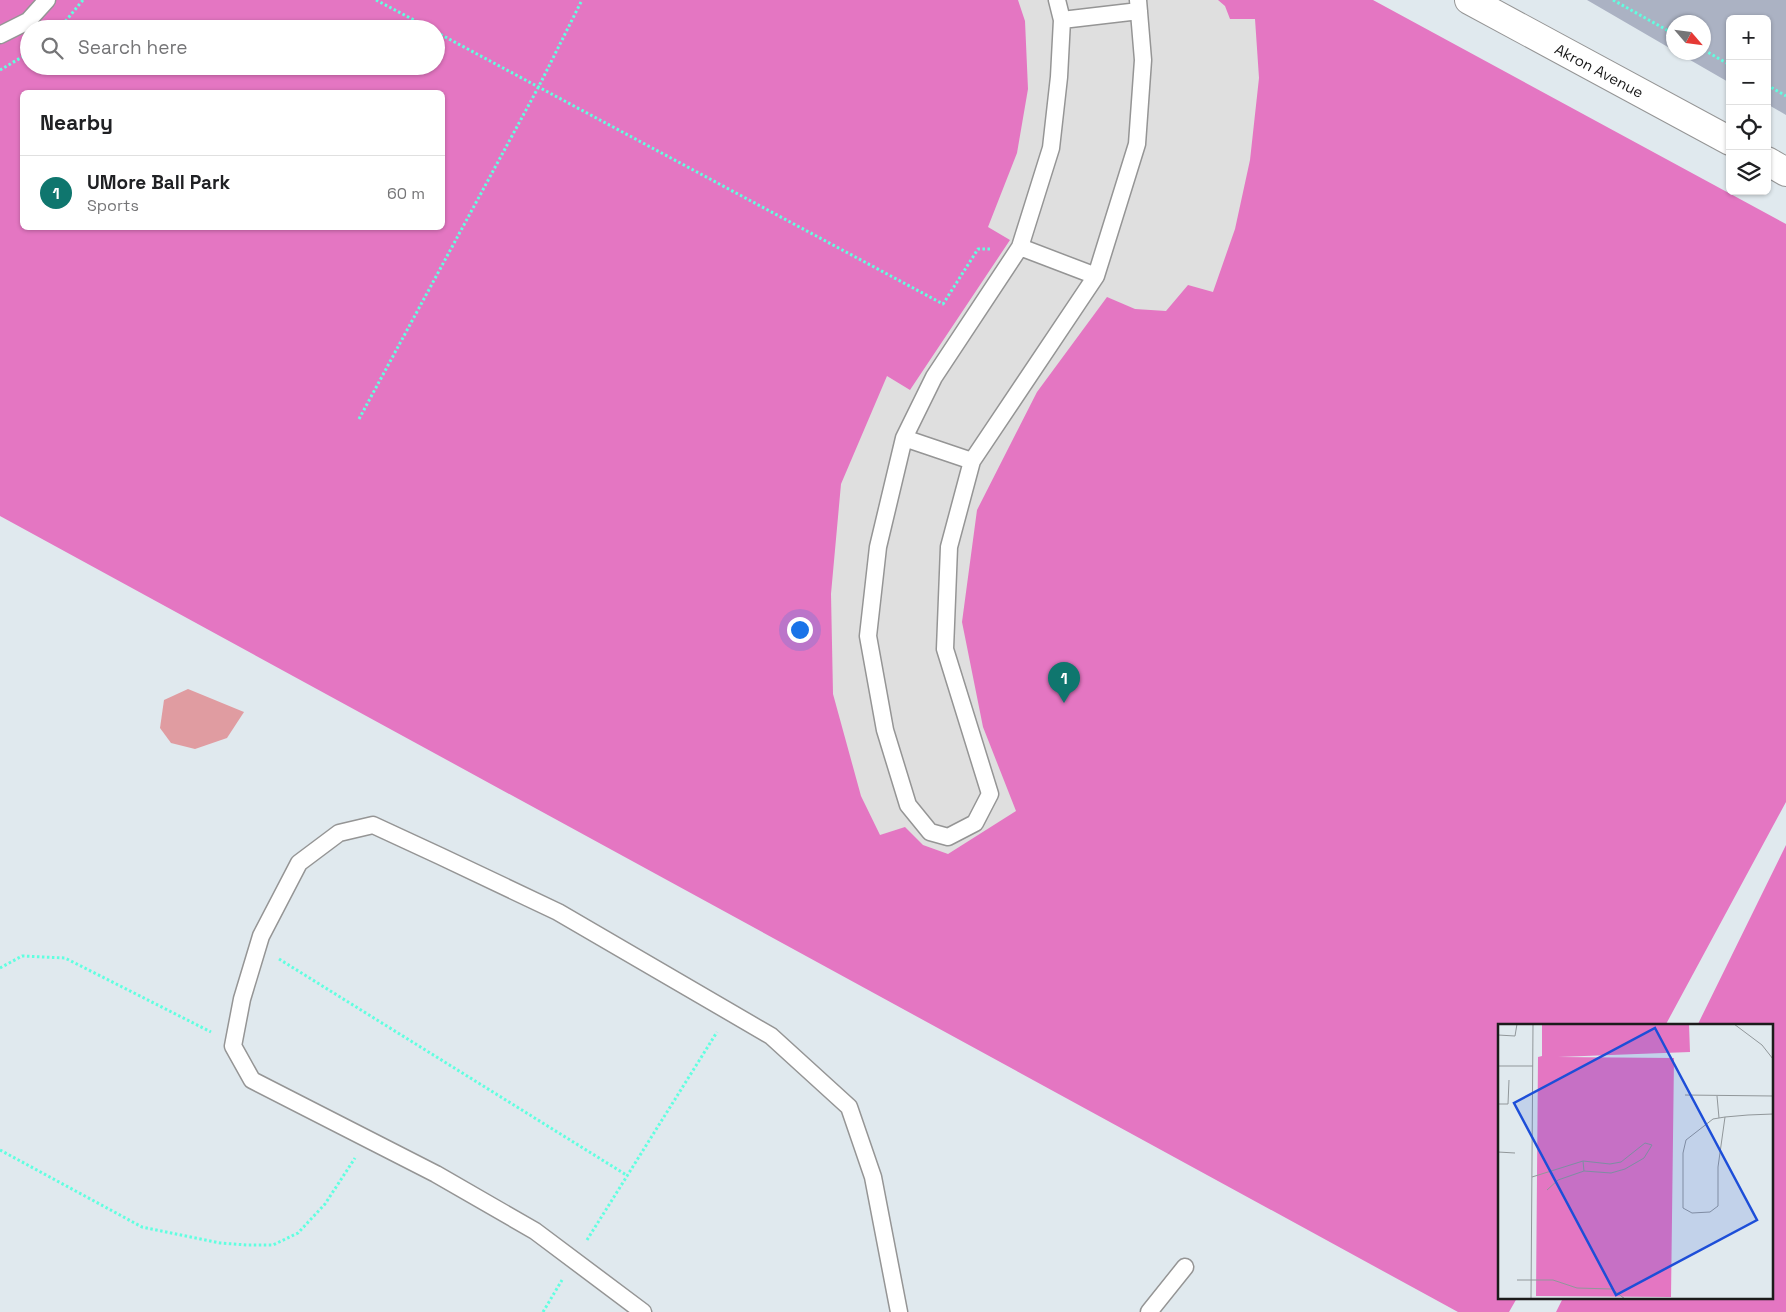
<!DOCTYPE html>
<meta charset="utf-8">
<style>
body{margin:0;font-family:"Space Grotesk",sans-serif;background:#f2f2f2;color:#202124}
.controls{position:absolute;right:15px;top:15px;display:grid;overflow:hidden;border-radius:8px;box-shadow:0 1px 4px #0004}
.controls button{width:45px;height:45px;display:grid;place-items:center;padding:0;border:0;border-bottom:1px solid #e0e0e0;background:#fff;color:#202124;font:25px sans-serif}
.compass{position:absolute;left:1666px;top:15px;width:45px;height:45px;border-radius:50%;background:#fff;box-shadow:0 1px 4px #0004;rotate:118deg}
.you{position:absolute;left:799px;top:629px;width:18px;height:18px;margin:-12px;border:4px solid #fff;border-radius:50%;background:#1a73e8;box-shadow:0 0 0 8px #1a73e833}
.badge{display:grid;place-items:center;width:32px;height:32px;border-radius:50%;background:#0f766e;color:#fff;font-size:16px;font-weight:700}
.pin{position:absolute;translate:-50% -41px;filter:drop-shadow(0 1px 2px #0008)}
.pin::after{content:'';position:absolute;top:26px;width:18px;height:15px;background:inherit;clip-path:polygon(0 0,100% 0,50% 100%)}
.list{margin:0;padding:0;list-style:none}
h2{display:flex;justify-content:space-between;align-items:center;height:65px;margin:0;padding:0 20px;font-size:21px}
h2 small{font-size:16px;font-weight:400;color:#757577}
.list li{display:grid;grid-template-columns:32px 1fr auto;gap:15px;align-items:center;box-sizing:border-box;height:75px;padding:0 20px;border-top:1px solid #e0e0e0}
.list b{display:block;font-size:19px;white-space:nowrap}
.list p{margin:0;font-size:16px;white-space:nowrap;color:#757577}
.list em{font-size:16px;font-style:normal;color:#757577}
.icon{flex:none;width:28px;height:28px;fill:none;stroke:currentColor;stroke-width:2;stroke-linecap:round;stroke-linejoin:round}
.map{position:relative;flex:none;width:1786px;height:1312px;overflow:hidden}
.search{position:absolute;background:#fff;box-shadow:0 1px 4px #0004;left:20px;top:20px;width:425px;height:55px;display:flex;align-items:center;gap:12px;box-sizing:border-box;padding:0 18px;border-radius:28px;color:#757577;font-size:19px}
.panel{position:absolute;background:#fff;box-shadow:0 1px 4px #0004;left:20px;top:90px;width:425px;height:140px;border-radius:8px}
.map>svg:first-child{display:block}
.construction{fill:#abb2c3}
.pitch{fill:#e476c2;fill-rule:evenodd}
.parking{fill:#dfdfdf}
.water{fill:#e09ca1}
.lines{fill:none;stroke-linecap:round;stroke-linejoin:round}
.service-casing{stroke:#959595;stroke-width:19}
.tertiary-casing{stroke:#959595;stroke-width:30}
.path{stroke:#60ffe0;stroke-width:3;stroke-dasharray:2.5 2.5;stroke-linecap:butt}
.service{stroke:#fff;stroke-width:16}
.tertiary{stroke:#fff;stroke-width:28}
.labels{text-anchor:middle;stroke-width:4;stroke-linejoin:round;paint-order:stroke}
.street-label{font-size:15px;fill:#1b1b1b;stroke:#fff}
.inset-road{fill:none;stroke:#91979a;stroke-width:1}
.view{fill:#1d4ed8;fill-opacity:0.15;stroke:#1d4ed8;stroke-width:2.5}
.inset-edge{fill:none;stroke:#1b1b1b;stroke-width:2.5}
</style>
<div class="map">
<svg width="1786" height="1312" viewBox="0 0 1786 1312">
<rect width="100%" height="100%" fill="#e0e9ee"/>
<path class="construction" d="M1587,0H1786V115L1767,104V19H1730V83L1678,53L1704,52V22H1674L1673,50Z"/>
<path class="pitch" d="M0,0H1373L1786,224V802L1665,1026H1500V1298H1517L1509,1312H1458L0,516ZM29,29H436V66H29ZM22,92H442V228H22Z
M1786,845V1312H1556L1563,1298H1772V1026H1697Z"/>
<path class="parking" d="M1018,0H1218L1225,6L1230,19H1255L1259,78L1250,160L1235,229L1213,292L1188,285L1166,311L1135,309L1107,297L1037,392L977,510L962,622L983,727L1016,811L948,854L923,845L905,827L880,835L861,796L833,694L831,594L841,484L887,376L910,390L1010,240L988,227L1017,153L1028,89L1025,21Z"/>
<path class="water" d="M188,689L244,712L227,738L195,749L171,743L160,728L164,700Z"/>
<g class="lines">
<g class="service-casing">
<path id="service" d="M1057,0L1062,20L1059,77L1051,148L1020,247L1096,276L1137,144L1143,60L1138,0
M1062,20L1139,11
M0,35L28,21L47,0
M1020,247L934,377L904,438L878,547L868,636L885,730L908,805L930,832L948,837L975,823L990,794L945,649L949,547L972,461L1096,276
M904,438L972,461
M643,1312L535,1231L436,1174L252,1080L233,1046L242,999L261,936L299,863L339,833L373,825L440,856L558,912L771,1036L849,1107L873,1177L899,1312
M1149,1312L1185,1267"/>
</g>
<g class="tertiary-casing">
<path id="tertiary" d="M1469,0L1730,141
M1767,161L1786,172"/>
</g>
<path class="path" d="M376,0L431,29
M1613,0L1674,34
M59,29L83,0
M436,32L943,304L978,249H990
M1704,50L1730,65
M0,70L29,53
M1767,85L1786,96
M359,419L539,86L582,0
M279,959L628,1176
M0,968L22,956L65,958L211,1032
M0,1150L142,1227L220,1243L247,1245H273L298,1233L325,1204L355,1158
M587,1240L717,1032
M543,1312L562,1280"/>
<use href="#service" class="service"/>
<use href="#tertiary" class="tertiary"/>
</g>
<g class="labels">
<g class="street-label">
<text transform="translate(1599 71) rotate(28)" y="5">Akron Avenue</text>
</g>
</g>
<g transform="translate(1498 1024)">
<rect width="275" height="275" fill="#e0e9ee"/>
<path d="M44,0H191L192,28L60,33L176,34L173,273L38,272L40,33L44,32Z" fill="#e476c2"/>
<path class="inset-road" d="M236,0L264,21L275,35M0,11L17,12L19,0M0,42H35M187,71L275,72M219,72L221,94M0,80H10L11,56M227,93L220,143V182L212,188L194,189L185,184V129L188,116L215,95L227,93L250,91L275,90M0,128L17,129M85,137L112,140L123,138L147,119L154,121L146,134L127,145L113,149L86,147M34,153L85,137L86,147L60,156L49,166M19,256H55L79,264L114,265L127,275M33,275L35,0"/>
<path class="view" d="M157,4L259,196L118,271L16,79Z"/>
<rect width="275" height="275" class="inset-edge"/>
</g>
</svg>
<div class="controls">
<button>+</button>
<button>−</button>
<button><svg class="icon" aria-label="locate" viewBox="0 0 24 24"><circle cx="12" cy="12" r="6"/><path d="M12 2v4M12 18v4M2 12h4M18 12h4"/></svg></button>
<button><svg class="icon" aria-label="layers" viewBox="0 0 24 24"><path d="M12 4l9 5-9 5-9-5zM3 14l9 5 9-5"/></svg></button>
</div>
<svg class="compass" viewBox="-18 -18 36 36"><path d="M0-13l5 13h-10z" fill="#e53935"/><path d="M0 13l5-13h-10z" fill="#757577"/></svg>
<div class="you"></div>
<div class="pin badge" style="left:1064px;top:703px">1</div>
<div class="search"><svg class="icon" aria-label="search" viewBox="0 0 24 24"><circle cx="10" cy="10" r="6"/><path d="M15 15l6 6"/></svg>Search here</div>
<section class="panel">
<h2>Nearby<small></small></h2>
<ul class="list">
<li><span class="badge">1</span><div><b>UMore Ball Park</b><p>Sports</p></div><em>60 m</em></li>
</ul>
</section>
</div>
